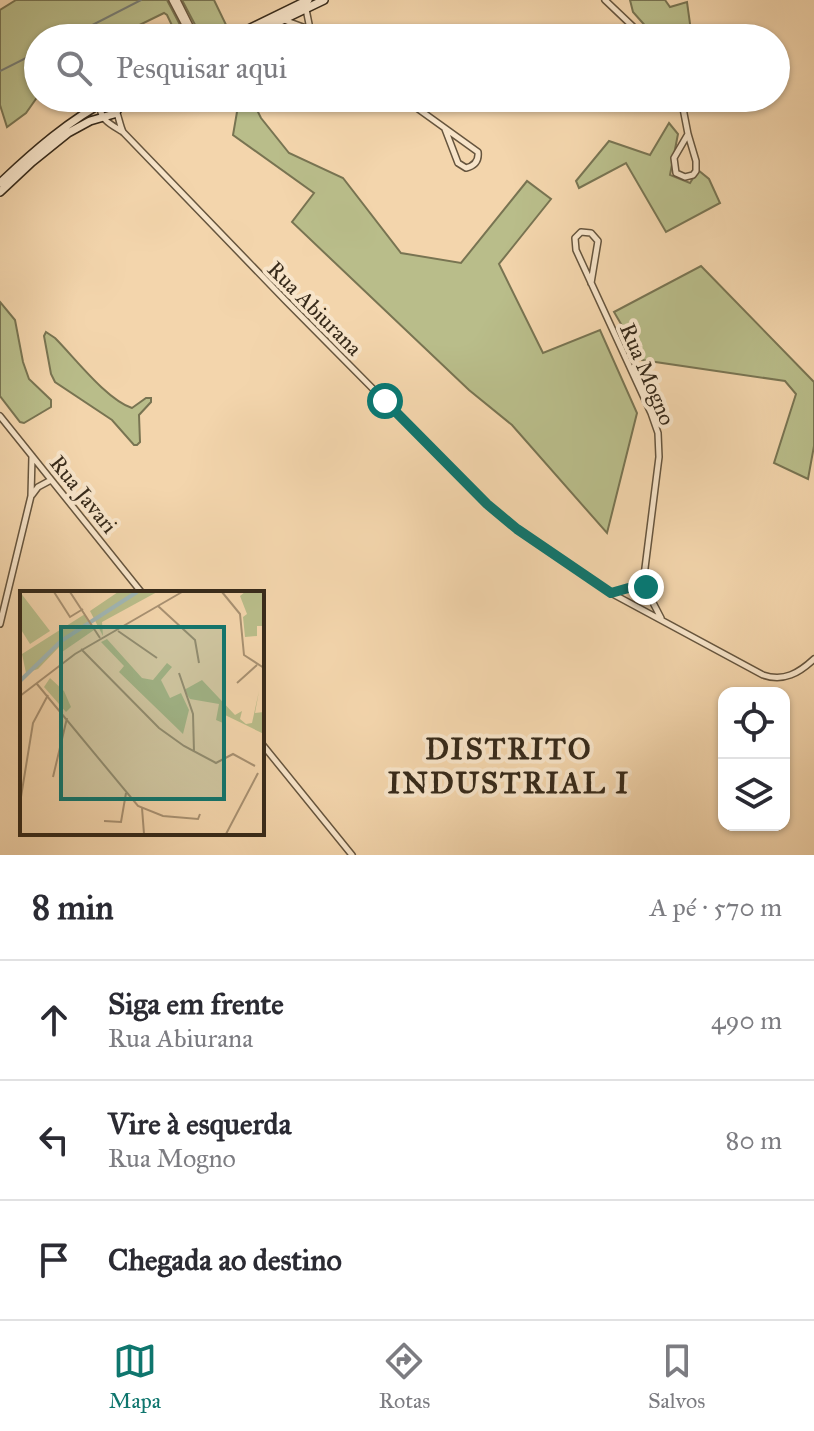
<!DOCTYPE html>
<html lang="pt">
<meta charset="utf-8">
<style>
body{margin:0;font-family:"IM FELL Great Primer",serif;background:#f7f7f7;color:#2b2b33}
.controls{position:absolute;right:24px;bottom:24px;display:grid;overflow:hidden;border-radius:16px;box-shadow:0 2px 6px #0004}
.controls button{width:72px;height:72px;display:grid;place-items:center;padding:0;border:0;border-bottom:2px solid #e1e1e2;background:#fff;color:#2b2b33;font:40px sans-serif}
.stop{position:absolute;width:24px;height:24px;margin:-18px;border:6px solid #0f766e;border-radius:50%;background:#fff}
.stop.end{background:#0f766e;border-color:#fff;box-shadow:0 2px 8px #0008}
.list{margin:0;padding:0;list-style:none}
h2{display:flex;justify-content:space-between;align-items:center;height:104px;margin:0;padding:0 32px;font-size:34px}
h2 small{font-size:26px;font-weight:400;color:#7c7c81}
.list li{display:grid;grid-template-columns:52px 1fr auto;gap:24px;align-items:center;box-sizing:border-box;height:120px;padding:0 32px;border-top:2px solid #e1e1e2}
.list b{display:block;font-size:30px;white-space:nowrap}
.list p{margin:0;font-size:26px;white-space:nowrap;color:#7c7c81}
.list em{font-size:26px;font-style:normal;color:#7c7c81}
.icon{flex:none;width:44px;height:44px;fill:none;stroke:currentColor;stroke-width:2;stroke-linecap:round;stroke-linejoin:round}
.map{position:relative;flex:none;width:814px;height:855px;overflow:hidden}
.search{position:absolute;background:#fff;box-shadow:0 2px 6px #0004;left:24px;right:24px;top:24px;height:88px;display:flex;align-items:center;gap:20px;box-sizing:border-box;padding:0 28px;border-radius:44px;color:#7c7c81;font-size:30px}
.sheet{height:464px;background:#fff}
nav{display:flex;justify-content:space-around;align-items:center;box-sizing:border-box;height:112px;border-top:2px solid #e1e1e2;background:#fff;font-size:22px;color:#7c7c81}
nav a{display:grid;justify-items:center;gap:4px}
nav .on{color:#0f766e}
.map>svg:first-child{display:block}
.green{fill:#b9bd8a;stroke:#787452;stroke-width:2}
.lines{fill:none;stroke-linecap:round;stroke-linejoin:round}
.stream{stroke:#767e77;stroke-width:2}
.street-casing{stroke:#66553e;stroke-width:8}
.secondary-casing{stroke:#372a1a;stroke-width:10}
.street{stroke:#f7e4c9;stroke-width:5}
.secondary{stroke:#f7e4c9;stroke-width:7}
.route{stroke:#0f766e;stroke-width:10}
.labels{text-anchor:middle;stroke-width:8;stroke-linejoin:round;paint-order:stroke}
.street-label{font-size:22px;fill:#372a1a;stroke:#f7e4c9}
.district-label{font-size:30px;font-weight:bold;letter-spacing:2px;fill:#372a1a;stroke:#f7e4c9}
.inset-river{fill:none;stroke:#a0b6b5;stroke-width:4}
.inset-road{fill:none;stroke:#a89172;stroke-width:2}
.view{fill:#0f766e;fill-opacity:0.15;stroke:#0f766e;stroke-width:4}
.inset-edge{fill:none;stroke:#372a1a;stroke-width:4}
</style>
<div class="map">
<svg width="814" height="855" viewBox="0 0 814 855">
<rect width="100%" height="100%" fill="#f3d5ac"/>
<filter id="stains"><feTurbulence type="fractalNoise" baseFrequency=".0025" numOctaves="4"/><feColorMatrix values="0 0 0 0 .2 0 0 0 0 .09 0 0 0 0 .02 0 0 0 .5 -.17"/></filter>
<radialGradient id="worn" r=".72"><stop offset=".6" stop-color="#630" stop-opacity="0"/><stop offset="1" stop-color="#630" stop-opacity=".3"/></radialGradient>
<path class="green" d="M16,0H167L187,38H178L167,15L164,13L113,38H38V96L26,113L7,127L0,105V10Z
M182,0H214L229,31L228,34L219,38H202Z
M630,0H665L670,7L687,2L692,38H656L633,12Z
M224,98H251L261,118L289,153L343,178L401,253L461,263L527,181L551,199L499,264L543,353L600,330L637,413L607,533L512,425L469,390L292,222L314,193L233,135L237,112Z
M669,123L678,134L670,175L690,183L698,170L709,179L720,203L666,232L626,163L579,188L576,181L609,141L650,155Z
M701,266L814,382V446L808,479L774,463L796,394L785,381L642,360L614,312Z
M0,302L15,320L23,362L29,379L51,400V407L24,423L20,422L0,396Z
M46,332L55,338C75,358 106,399 132,408L146,398H151V402L139,415L140,442L137,445H134L112,420L55,382L51,374L44,336Z"/>
<g class="lines">
<path class="stream" d="M67,38L141,0
M0,71L38,52"/>
<g class="street-casing">
<path id="street" d="M172,0L192,38
M177,0L196,38
M605,0L645,38
M306,9L310,29
M284,20L311,30L321,38
M403,98L478,152C479,161 474,166 466,168L458,163L445,129
M681,98L688,134L696,161V171L693,175L685,177L676,173L674,158L688,134
M108,100C118,106 118,121 123,132
M100,104C99,120 112,125 123,132L286,301L487,504L517,529L611,593L763,675C784,682 799,673 814,659
M591,283L598,241L591,233L581,232L575,238L576,250L651,413L658,433L659,457L644,576L649,595L661,618
M0,416L142,593
M32,495L38,487L51,480
M611,593L632,587L644,577
M0,624L31,496L32,456
M262,744L352,855"/>
</g>
<g class="secondary-casing">
<path id="secondary" d="M230,38L308,0
M245,38L324,0
M0,183C34,151 69,120 111,98
M0,192L32,162L68,133L90,121L114,114L127,98"/>
</g>
<use href="#street" class="street"/>
<use href="#secondary" class="secondary"/>
</g>
<g class="lines">
<path class="route" d="M385,401L487,504L517,529L611,593L632,587L644,576L646,587"/>
</g>
<g class="labels">
<g class="street-label">
<text transform="translate(315 308) rotate(45)" y="8">Rua Abiurana</text>
<text transform="translate(648 374) rotate(67)" y="8">Rua Mogno</text>
<text transform="translate(84 494) rotate(51)" y="8">Rua Javari</text>
</g>
<g class="district-label">
<text x="509" y="759">DISTRITO<tspan x="509" dy="34">INDUSTRIAL I</tspan></text>
</g>
</g>
<g transform="translate(20 591)">
<rect width="244" height="244" fill="#f3d5ac"/>
<path d="M0,1L30,40L10,53L0,37ZM98,1H137L82,31L83,45L70,20ZM225,1H244V35H237V45L225,46L223,26L227,23L220,5ZM65,23L74,39L42,61L40,55L18,78L6,82L2,63ZM87,48L122,87L133,89L147,72L152,76L141,89L150,107L161,102L169,119L163,143L99,81L104,75L81,51ZM30,87L44,100L51,116L46,121L24,96ZM182,89L215,124L222,120L220,128L226,133L232,132L239,100L235,122L244,121V143L205,124L203,132L196,129L199,113L170,108L164,99Z" fill="#b9bd8a"/>
<path class="inset-river" d="M0,90L41,50L117,1"/>
<path class="inset-road" d="M34,1L50,26L63,18M50,1L80,47M202,1L220,23L224,64L244,77M138,15L175,49L179,72M98,40L137,67M61,58L139,137L164,155L196,172L213,163L235,175M159,82L173,123L174,161M217,92L237,74M17,93L118,215L143,225L178,228L180,223M0,105L55,63L162,1M33,186L47,127M0,212L13,132L28,104M122,217L124,243M84,230L101,231L106,202M206,243L238,182"/>
<path class="view" d="M41,36H204V208H41Z"/>
<rect width="244" height="244" class="inset-edge"/>
</g>
<rect width="100%" height="100%" filter="url(#stains)"/>
<rect width="100%" height="100%" fill="url(#worn)"/>
</svg>
<div class="controls">
<button><svg class="icon" aria-label="locate" viewBox="0 0 24 24"><circle cx="12" cy="12" r="6"/><path d="M12 2v4M12 18v4M2 12h4M18 12h4"/></svg></button>
<button><svg class="icon" aria-label="layers" viewBox="0 0 24 24"><path d="M12 4l9 5-9 5-9-5zM3 14l9 5 9-5"/></svg></button>
</div>
<div class="stop" style="left:385px;top:401px"></div>
<div class="stop end" style="left:646px;top:587px"></div>
<div class="search"><svg class="icon" aria-label="search" viewBox="0 0 24 24"><circle cx="10" cy="10" r="6"/><path d="M15 15l6 6"/></svg>Pesquisar aqui</div>
</div>
<section class="sheet">
<h2>8 min<small>A pé · 570 m</small></h2>
<ul class="list">
<li><svg class="icon" aria-label="ahead" viewBox="0 0 24 24"><path d="M12 20V5M6 11l6-6 6 6"/></svg><div><b>Siga em frente</b><p>Rua Abiurana</p></div><em>490 m</em></li>
<li><svg class="icon" aria-label="left" viewBox="0 0 24 24"><path d="M17 20v-9H6M10 6l-5 5 5 5"/></svg><div><b>Vire à esquerda</b><p>Rua Mogno</p></div><em>80 m</em></li>
<li><svg class="icon" aria-label="arrive" viewBox="0 0 24 24"><path d="M6 21V4h12l-3 4 3 4H6"/></svg><div><b>Chegada ao destino</b></div></li>
</ul>
</section>
<nav>
<a class="on"><svg class="icon" aria-label="map" viewBox="0 0 24 24"><path d="M3 6l6-2 6 2 6-2v14l-6 2-6-2-6 2zM9 4v14M15 6v14"/></svg>Mapa</a>
<a><svg class="icon" aria-label="directions" viewBox="0 0 24 24"><path d="M12 3l9 9-9 9-9-9zM9 14v-3h6M13 9l2 2-2 2"/></svg>Rotas</a>
<a><svg class="icon" aria-label="saved" viewBox="0 0 24 24"><path d="M7 4h10v16l-5-4-5 4z"/></svg>Salvos</a>
</nav>
